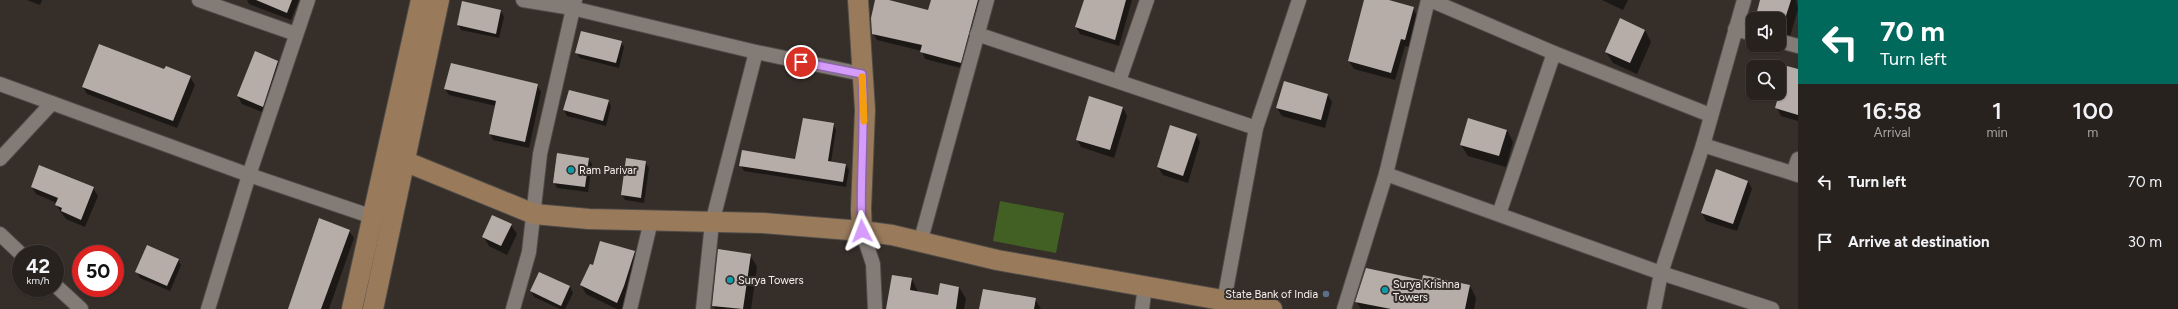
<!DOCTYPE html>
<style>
body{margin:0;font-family:Figtree,sans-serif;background:#302a28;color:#f1f3f6;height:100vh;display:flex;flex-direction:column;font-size:15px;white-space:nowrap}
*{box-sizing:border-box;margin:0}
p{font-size:13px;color:#a5a4a4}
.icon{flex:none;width:22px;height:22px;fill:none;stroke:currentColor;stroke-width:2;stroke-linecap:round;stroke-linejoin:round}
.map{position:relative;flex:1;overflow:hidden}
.details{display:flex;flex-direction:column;background:#28221f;width:380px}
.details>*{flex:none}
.top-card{background:#00695c;color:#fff;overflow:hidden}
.tools{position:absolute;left:1746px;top:12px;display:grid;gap:8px}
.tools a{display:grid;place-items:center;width:40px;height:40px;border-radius:8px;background:#28221f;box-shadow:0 1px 3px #0004,0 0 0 1px #443f3d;font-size:20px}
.speed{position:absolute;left:12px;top:245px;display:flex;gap:8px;font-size:20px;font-weight:700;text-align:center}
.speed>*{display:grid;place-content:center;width:52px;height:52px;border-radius:50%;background:#28221f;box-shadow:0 1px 3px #0004,0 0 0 1px #443f3d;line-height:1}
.speed small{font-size:10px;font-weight:400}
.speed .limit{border:6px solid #d22;background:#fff;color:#111}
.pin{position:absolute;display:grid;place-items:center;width:34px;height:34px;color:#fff;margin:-17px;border:2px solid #fff;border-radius:50%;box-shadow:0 1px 4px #0007}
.me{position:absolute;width:44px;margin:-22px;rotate:357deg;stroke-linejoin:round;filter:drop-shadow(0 0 3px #0008)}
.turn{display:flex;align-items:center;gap:14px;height:84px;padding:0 16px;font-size:18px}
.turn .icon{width:52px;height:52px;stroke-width:2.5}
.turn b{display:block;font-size:28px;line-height:34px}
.eta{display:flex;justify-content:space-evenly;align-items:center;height:68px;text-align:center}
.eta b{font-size:24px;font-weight:600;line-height:28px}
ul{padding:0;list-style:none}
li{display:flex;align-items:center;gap:12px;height:60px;padding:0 16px}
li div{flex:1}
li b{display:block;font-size:15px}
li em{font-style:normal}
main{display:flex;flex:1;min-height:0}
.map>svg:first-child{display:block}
.green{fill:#425f24}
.shadow{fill:#0007}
.building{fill:#b6ada8}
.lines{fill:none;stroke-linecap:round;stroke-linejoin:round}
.street-casing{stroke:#504b47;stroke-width:16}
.secondary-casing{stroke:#504b47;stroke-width:22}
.street{stroke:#837c76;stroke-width:14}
.secondary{stroke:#997b5c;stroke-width:20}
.route-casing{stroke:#8a65a3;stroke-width:10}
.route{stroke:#d59cfb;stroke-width:7}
.slow{stroke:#f59e0b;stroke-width:7}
.culture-dot{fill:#0f9aa8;stroke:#352e29;stroke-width:1.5}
.service-dot{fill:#5c6f8a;stroke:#352e29;stroke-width:1.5}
.labels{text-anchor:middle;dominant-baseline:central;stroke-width:4;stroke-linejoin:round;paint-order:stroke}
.poi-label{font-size:11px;fill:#f6f2ef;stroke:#352e29;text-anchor:start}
</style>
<main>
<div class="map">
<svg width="1798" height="309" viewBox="0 0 1798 309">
<rect width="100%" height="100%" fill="#352e29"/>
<polygon class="green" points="1000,201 1064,213 1056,253 993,241"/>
<g class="shadow">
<polygon points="27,0 42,0 40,5"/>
<polygon points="247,0 299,0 291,20 249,4"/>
<polygon points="876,0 885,0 929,11 932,0 986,0 965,69 925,59 922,51 877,40 873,33"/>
<polygon points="1085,0 1132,0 1119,46 1080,34 1076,27"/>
<polygon points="1365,0 1385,0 1413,8 1417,16 1409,47 1405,46 1395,80 1354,69 1349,61"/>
<polygon points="1602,0 1628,0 1623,10"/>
<polygon points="1761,0 1796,0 1798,9 1788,44 1779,43 1779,19 1756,19"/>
<polygon points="463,3 501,11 504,17 499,38 461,30 458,24"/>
<polygon points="1645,30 1651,42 1637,74 1613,63 1606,52"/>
<polygon points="621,42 624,47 619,68 580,58 577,53"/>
<polygon points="255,53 278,62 282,70 267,114 242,104 238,96"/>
<polygon points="1798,70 1798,121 1781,116 1777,108"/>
<polygon points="190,77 195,85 177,128 87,94 83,87"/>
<polygon points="537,85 541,92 529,148 493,140 490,133 496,106 449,95 445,89"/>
<polygon points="1328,95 1332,102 1325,128 1282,116 1277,108"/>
<polygon points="608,101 611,106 606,126 567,116 564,110"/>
<polygon points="1123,108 1127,116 1114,158 1081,147 1077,139"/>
<polygon points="833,124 836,130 831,162 846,165 849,170 846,187 744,171 741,166 796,160"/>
<polygon points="1507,130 1513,142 1506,167 1468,156 1461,145"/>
<polygon points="1196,134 1200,142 1188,183 1163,175 1158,167"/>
<polygon points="588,159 592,164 588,192 557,188 554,182"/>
<polygon points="645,162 649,168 644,203 625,200 622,195"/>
<polygon points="1748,181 1752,189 1737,231 1706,221 1702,213"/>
<polygon points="32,187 93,188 98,196 85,227 66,219 56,205 57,203 36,194"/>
<polygon points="511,225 517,234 507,255 489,246 483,236"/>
<polygon points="349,231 354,238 329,309 289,309"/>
<polygon points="634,252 640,261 629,296 623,309 617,309 586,294 581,285 593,267"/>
<polygon points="750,255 757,267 751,309 715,309 713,305"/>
<polygon points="178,260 181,265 170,291 140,278 137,272"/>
<polygon points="540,273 570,287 573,293 565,309 560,309 534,297 531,291"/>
<polygon points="912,279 918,292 939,296 959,287 966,299 964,309 887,309"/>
<polygon points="1422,281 1470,286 1476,298 1474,309 1361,309 1356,301"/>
<polygon points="1035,299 1041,309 980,309"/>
</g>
<g class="building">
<polygon points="256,0 292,0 287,13"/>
<polygon points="875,0 889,0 928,10 931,0 978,0 961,63 920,52 922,45 872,34 871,18"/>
<polygon points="1084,0 1126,0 1115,40 1075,27"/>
<polygon points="1364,0 1389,0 1414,7 1405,40 1401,39 1391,73 1348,61"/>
<polygon points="1760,0 1791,0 1785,19 1755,19"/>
<polygon points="462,1 501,10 496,34 457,25"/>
<polygon points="1620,18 1645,30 1630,63 1605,52"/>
<polygon points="581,31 622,41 616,63 575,53"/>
<polygon points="99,44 164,69 166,66 191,76 173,121 82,87"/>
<polygon points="255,51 278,61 263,107 237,96"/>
<polygon points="451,63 538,84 525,142 489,134 496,101 444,89"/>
<polygon points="1787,66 1798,69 1798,115 1775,108"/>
<polygon points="1284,81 1328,94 1321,120 1276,108"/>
<polygon points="569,90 609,100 603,121 563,110"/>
<polygon points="1089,96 1123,107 1110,150 1076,140"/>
<polygon points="803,118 834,123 828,161 846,164 843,182 739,166 742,150 795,159"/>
<polygon points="1468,118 1507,130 1499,156 1460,145"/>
<polygon points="1170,125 1197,134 1183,176 1157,167"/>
<polygon points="557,153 589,158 585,187 553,183"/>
<polygon points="626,158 646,161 641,198 621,195"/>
<polygon points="39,165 94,187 81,220 61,211 62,208 55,205 58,198 31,187"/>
<polygon points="1716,169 1748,181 1733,224 1701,213"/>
<polygon points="492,215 512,224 501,246 482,237"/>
<polygon points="319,218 350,230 321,309 288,309"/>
<polygon points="600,241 635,251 624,286 617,303 580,285 590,264 593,265"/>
<polygon points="147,245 179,259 167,286 135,272"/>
<polygon points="718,249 751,254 743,309 712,306"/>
<polygon points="1366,268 1422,280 1423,275 1470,285 1465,309 1391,309 1355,302"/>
<polygon points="539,272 570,286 561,306 530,291"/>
<polygon points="892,275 912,278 910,290 938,295 940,283 959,287 956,309 886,309"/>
<polygon points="983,289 1036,298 1034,309 979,309"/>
</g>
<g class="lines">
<g class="street-casing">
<g id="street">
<polyline points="199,0 296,34"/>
<polyline points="523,0 572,8 756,52 862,74"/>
<polyline points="1430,0 1554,53 1710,115"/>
<polyline points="1744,0 1703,145 1798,175"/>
<polyline points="1735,29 1753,34"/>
<polyline points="977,34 1256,128"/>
<polyline points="1779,41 1798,46"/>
<polyline points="1119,81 1147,0"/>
<polyline points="0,84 52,103"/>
<polyline points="1703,145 1661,273 1772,309"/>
<polyline points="0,159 52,103 249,175 373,217"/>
<polyline points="1793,173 1798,159"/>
<polyline points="1386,174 1661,273 1654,309"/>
<polyline points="1499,214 1554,53"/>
<polyline points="862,231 873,264 875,309"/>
<polyline points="0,234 21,254"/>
<polyline points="920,243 987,0"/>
<polyline points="55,285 81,309"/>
<polyline points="1224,301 1256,128 1299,0"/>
<polyline points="208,309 249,175 308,0"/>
<polyline points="513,309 529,252 540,154 575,0"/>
<polyline points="630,309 651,221"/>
<polyline points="703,309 712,223 756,52"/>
<polyline points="1142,309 1145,286"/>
<polyline points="1344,309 1386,174 1428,0"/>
</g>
</g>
<g class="secondary-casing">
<g id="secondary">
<polyline points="858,0 865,110 861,209 862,231 892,235 997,260 1272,309"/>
<polyline points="404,161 534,214 589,219 763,223 862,231"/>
<polyline points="352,309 421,0"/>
<polyline points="373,309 439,0"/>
</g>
</g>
<use href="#street" class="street"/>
<use href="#secondary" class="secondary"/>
</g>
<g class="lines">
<g class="route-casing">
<path id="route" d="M801,62L862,74C866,126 859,179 862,231"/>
</g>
<use href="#route" class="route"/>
<polyline class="slow" points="862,77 864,121"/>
</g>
<g class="culture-dot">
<circle cx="571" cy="170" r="4"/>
<circle cx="730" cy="280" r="4"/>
<circle cx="1385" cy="290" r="4"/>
</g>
<circle class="service-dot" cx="1326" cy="294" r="4"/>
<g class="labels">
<g class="poi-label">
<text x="579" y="170">Ram Parivar</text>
<text x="738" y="280">Surya Towers</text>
<text x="1393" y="284">Surya Krishna<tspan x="1393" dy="13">Towers</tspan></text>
<text x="1318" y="294" text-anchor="end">State Bank of India</text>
</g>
</g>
</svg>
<div class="tools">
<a><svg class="icon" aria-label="sound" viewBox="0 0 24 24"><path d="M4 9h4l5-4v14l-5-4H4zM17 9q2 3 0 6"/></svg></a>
<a><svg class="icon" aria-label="search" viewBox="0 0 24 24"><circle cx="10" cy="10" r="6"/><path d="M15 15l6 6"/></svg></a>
</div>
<div class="speed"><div>42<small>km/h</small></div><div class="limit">50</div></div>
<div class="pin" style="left:801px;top:62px;background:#d93025"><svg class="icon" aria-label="arrive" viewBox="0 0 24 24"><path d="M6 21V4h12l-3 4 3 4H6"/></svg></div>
<svg class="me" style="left:862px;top:231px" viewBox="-20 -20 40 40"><path d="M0-17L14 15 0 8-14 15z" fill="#d59cfb" stroke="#fff" stroke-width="4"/></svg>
</div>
<section class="details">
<div class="top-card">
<div class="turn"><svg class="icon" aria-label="left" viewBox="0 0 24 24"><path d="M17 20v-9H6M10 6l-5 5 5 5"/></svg><div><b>70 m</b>Turn left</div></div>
</div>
<div class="eta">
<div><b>16:58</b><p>Arrival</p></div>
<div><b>1</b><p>min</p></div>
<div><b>100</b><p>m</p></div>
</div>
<ul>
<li><svg class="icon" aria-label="left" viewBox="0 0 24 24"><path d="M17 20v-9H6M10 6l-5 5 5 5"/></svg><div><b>Turn left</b></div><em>70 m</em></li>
<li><svg class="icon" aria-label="arrive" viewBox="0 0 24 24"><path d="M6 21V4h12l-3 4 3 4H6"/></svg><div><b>Arrive at destination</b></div><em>30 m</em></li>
</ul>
</section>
</main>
